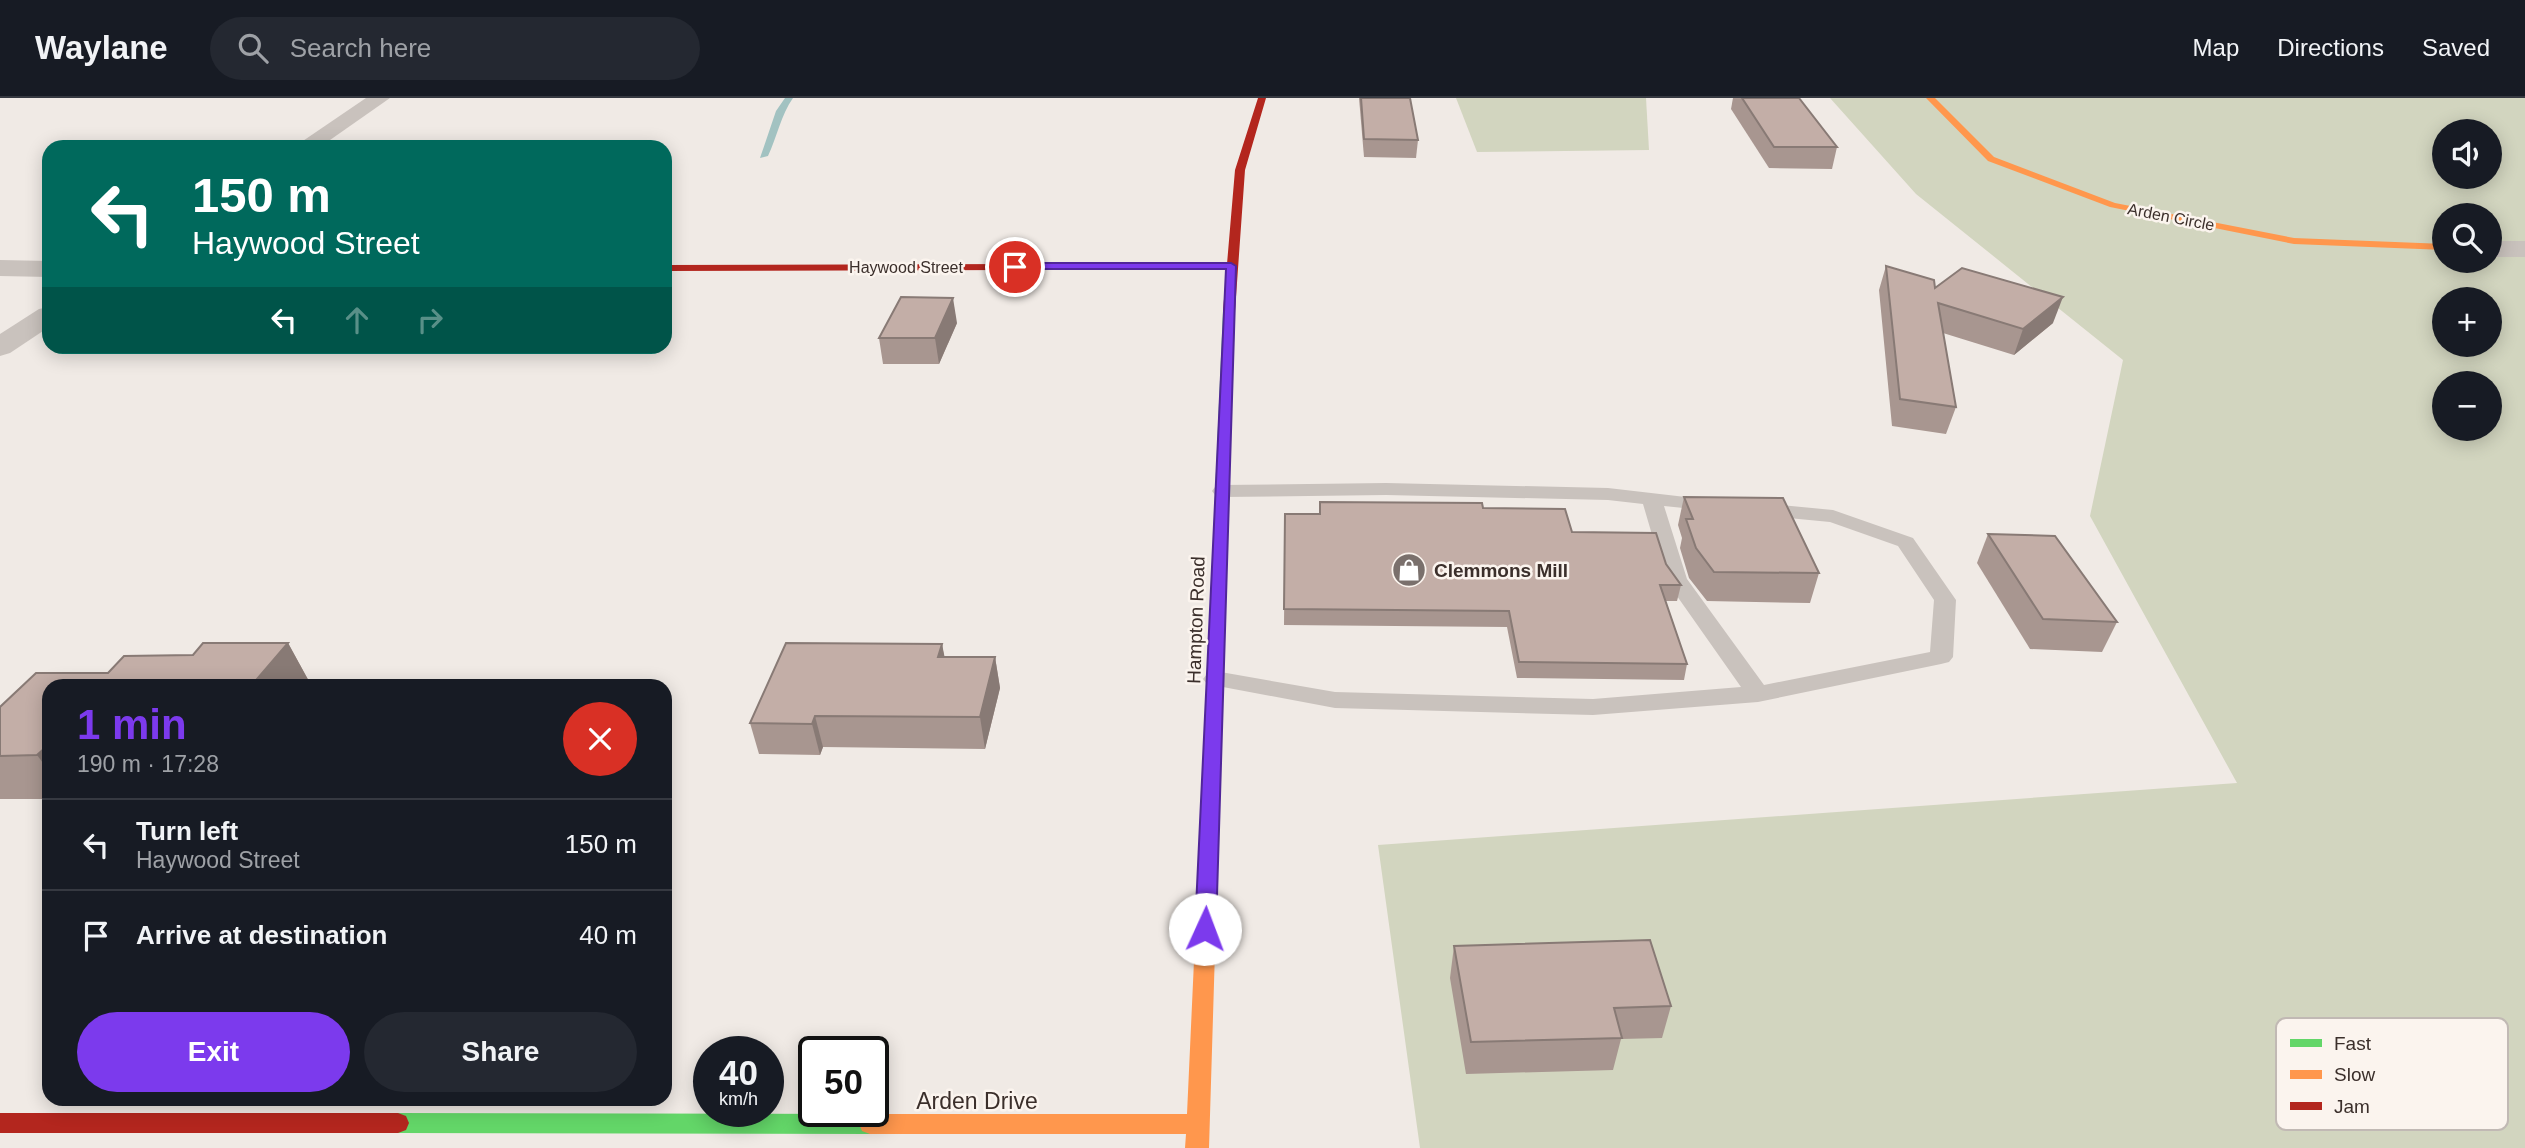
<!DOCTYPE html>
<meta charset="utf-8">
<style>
body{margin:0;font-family:Helvetica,sans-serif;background:#242831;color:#f1f3f6;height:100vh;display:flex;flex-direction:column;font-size:26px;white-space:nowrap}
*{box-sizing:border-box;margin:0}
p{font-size:23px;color:#9ea1a6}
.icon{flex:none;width:38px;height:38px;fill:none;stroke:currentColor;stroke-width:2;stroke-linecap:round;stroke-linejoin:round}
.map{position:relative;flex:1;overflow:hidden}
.panel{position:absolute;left:42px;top:581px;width:630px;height:427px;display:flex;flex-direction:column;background:#171b24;border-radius:21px;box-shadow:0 4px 18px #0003}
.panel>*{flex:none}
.banner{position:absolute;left:42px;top:42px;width:630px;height:214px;border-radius:21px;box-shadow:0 4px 18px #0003;background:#00695c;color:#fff;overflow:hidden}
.buttons{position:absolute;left:2432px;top:21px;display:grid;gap:14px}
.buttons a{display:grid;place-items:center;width:70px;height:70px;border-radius:50%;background:#171b24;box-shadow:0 4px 18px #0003;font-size:35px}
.speed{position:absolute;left:693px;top:938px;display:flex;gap:14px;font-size:35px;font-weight:700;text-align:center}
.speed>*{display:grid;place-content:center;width:91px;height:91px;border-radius:50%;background:#171b24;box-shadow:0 4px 18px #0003;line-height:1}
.speed small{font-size:18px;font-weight:400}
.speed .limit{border:4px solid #111;border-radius:10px;background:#fff;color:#111}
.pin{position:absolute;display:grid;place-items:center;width:60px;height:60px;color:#fff;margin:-30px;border:4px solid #fff;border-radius:50%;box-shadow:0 2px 7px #0007}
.me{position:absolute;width:77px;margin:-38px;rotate:2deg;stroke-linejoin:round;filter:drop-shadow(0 0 5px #0008)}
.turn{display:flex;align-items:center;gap:24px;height:147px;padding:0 35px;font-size:32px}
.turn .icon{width:91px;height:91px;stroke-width:2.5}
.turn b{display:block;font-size:49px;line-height:60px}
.lanes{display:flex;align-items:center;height:66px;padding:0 35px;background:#0003;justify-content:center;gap:35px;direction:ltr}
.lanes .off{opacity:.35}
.round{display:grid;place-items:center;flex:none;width:74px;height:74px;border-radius:37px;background:#242831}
.headline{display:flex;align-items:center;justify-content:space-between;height:119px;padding:0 35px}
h1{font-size:42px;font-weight:700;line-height:52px;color:#7c3aed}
.button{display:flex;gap:14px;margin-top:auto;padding:14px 35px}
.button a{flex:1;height:80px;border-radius:42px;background:#7c3aed;color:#fff;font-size:28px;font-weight:700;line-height:80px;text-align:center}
.button a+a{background:#242831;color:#f1f3f6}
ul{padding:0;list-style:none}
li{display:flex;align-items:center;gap:21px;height:91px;padding:0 35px;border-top:2px solid #363941}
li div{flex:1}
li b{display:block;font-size:26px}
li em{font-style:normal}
header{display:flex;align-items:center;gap:42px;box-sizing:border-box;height:98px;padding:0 35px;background:#171b24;border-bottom:2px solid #363941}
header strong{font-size:33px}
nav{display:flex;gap:38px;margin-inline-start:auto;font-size:24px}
.search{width:490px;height:63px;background:#242831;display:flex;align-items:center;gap:18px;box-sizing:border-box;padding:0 24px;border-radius:38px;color:#9ea1a6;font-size:26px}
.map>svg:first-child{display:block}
.green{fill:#d2d5bf;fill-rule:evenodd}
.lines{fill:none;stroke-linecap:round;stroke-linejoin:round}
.stream{fill:#a2c2c1;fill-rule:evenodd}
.lane{fill:#c9c2bd;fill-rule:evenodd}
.street{fill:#c9c2bd;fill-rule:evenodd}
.fast{fill:#63d668;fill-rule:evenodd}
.slow{fill:#ff974d;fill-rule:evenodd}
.jam{fill:#b3261e;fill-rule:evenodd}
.wall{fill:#a89690}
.shaded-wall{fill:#887a75}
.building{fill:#c3aea7;stroke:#887a75;stroke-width:2}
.route{fill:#7c3aed;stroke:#51269a;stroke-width:2}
.labels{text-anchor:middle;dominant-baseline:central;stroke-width:5;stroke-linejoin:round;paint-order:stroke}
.far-street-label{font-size:16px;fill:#3b2f2b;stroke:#fbf4ee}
.poi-label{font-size:19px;font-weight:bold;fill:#3b2f2b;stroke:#fbf4ee;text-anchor:start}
.street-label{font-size:19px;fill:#3b2f2b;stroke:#fbf4ee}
.near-street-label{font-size:23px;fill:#3b2f2b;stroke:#fbf4ee}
.key{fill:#fbf4ee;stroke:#c1b9b4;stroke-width:2}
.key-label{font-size:19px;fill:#3b2f2b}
</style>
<header>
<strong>Waylane</strong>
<div class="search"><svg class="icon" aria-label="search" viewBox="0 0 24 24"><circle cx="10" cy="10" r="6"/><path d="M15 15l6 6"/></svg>Search here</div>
<nav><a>Map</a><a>Directions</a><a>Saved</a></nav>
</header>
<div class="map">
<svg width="2525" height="1050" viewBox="0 0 2525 1050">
<rect width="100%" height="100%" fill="#f0eae5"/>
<g class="green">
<polygon points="1456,0 1646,0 1649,52 1477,54"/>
<path d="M1830,0H2525V1050H1420L1378,747L2237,685L2090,418L2123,262L1916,96ZM2445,33H2490V79H2445ZM2445,117H2490V163H2445ZM2445,201H2490V247H2445ZM2445,285H2490V331H2445Z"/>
</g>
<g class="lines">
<path class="stream" d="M785,0H793C781,17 777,39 768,58L760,60L776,13Z"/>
<polygon class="lane" points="1386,385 1608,390 1720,403 1723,407 1720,411 1713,413 1664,408 1687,481 1764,587 1930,554 1934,502 1898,448 1830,424 1758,417 1751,415 1748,411 1751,407 1758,405 1833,412 1913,440 1956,502 1953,559 1949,564 1941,566 1758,604 1593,617 1335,610 1207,586 1203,581 1207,576 1215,573 1335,594 1593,601 1741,589 1665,481 1643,406 1608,402 1386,397 1222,399 1215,397 1212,393 1215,389 1222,387"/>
<g class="street">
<polygon points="366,0 390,0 320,49 294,49"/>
<rect x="2490" y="143" width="35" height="16"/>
<polygon points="0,162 49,163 49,179 0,178"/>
<polygon points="49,209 49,229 10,255 0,258 0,236 39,211"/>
</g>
<g class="fast">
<polygon points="1231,165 1236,168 1235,170 1047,172 1042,169 1047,166"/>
<polygon points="1229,210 1235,213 1224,557 1216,562 1208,557 1223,213"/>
<polygon points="398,1015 870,1016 878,1019 881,1026 878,1033 870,1036 398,1035 390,1032 387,1025 390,1018"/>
</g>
<g class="slow">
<polygon points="1926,0 1935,0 1994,59 2115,105 2294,140 2445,146 2445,152 2294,146 2110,109 1988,63"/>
<polygon points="1216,552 1224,557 1209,1050 1185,1050 1186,1036 870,1036 862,1033 859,1026 862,1019 870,1016 1187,1016 1208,557"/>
</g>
<g class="jam">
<polygon points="1258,0 1266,0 1245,72 1235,213 1229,216 1223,213 1235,72"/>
<polygon points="665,167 1047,166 1052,169 1047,172 665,173"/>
<polygon points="0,1015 398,1015 406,1018 409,1025 406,1032 398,1035 0,1035"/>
</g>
</g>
<g class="wall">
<polygon points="1359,0 1410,0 1418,42 1416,60 1364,59"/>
<polygon points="1733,0 1799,0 1837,49 1832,71 1769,70 1731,11"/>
<polygon points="1886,168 1935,190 2053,225 2014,257 1943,235 1956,309 1946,336 1892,328 1879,192"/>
<polygon points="957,225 939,266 883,266 879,240"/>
<polygon points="1684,399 1819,475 1810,505 1707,503 1689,480 1680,450 1682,440 1678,427"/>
<polygon points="1483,410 1572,434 1666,466 1681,487 1677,503 1665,503 1687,566 1684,582 1517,580 1507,529 1284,527 1285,416 1320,416"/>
<polygon points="1988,436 2117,524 2102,554 2030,551 1977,465"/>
<polygon points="203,545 288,545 311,587 311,588 49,588 49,701 0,701 0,609 36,575 108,575 124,558 193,557"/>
<polygon points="942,546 944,559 995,559 1000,590 985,651 823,649 820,657 759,656 750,625"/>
<polygon points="1454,848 1671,908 1662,940 1621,941 1613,972 1466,976 1450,880"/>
</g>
<g class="shaded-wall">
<polygon points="2063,199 2053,225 2014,257 2023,231"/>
<polygon points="953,200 957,225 939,266 935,240"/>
<polygon points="288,545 311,587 311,588 251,588"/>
<polygon points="942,546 948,576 938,559"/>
<polygon points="995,559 1000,590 985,651 980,619"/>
<polygon points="815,618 823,649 820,657 812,626"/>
<polygon points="47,648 49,650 49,673 37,657"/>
</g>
<g class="building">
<polygon points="1361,0 1410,0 1418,42 1364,41"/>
<polygon points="1742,0 1799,0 1837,49 1774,49"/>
<polygon points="1886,168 1934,182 1935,190 1962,170 2063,199 2023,231 1938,205 1956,309 1900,301"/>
<polygon points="901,199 953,200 935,240 879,240"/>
<polygon points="1684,399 1783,400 1819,475 1714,474 1696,450 1686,421 1693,421"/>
<polygon points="1320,404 1482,405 1483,410 1565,411 1572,434 1656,435 1666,466 1681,487 1660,487 1687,566 1519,564 1509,513 1284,511 1285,416 1320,416"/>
<polygon points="1988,436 2055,438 2117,524 2043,521"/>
<polygon points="203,545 288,545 251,588 49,588 49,647 47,648 37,657 0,658 0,609 36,575 108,575 124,558 193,557"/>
<polygon points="786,545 942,546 938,559 995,559 980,619 815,618 812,626 750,625"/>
<polygon points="1650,842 1671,908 1614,910 1622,940 1471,944 1454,848"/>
</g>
<polygon class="route" points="1015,165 1231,165 1236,168 1216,831 1213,837 1205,839 1198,837 1195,831 1226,171 1012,171 1010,169"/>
<defs>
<g id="shop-disc" transform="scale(1.75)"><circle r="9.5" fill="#7a706c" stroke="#fbf4ee"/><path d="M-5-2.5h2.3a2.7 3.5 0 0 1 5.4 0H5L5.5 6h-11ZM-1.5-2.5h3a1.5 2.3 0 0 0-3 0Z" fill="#fff"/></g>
</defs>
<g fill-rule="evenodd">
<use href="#shop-disc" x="1409" y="472"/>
</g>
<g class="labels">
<g class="far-street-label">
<text transform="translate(2171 119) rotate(11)">Arden Circle</text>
<text x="906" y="169">Haywood Street</text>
</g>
<g class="poi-label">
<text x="1434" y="472">Clemmons Mill</text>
</g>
<g class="street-label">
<text transform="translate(1196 522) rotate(-88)">Hampton Road</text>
</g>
<g class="near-street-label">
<text x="977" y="1003">Arden Drive</text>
</g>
</g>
<rect x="2276" y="920" width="232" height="112" rx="10" class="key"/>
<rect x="2290" y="941" width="32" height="8" fill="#63d668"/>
<rect x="2290" y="972" width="32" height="9" fill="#ff974d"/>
<rect x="2290" y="1004" width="32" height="8" fill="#b3261e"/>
<g class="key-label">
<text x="2334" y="952">Fast</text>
<text x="2334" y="983">Slow</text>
<text x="2334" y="1015">Jam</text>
</g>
</svg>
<div class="buttons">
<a><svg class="icon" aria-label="sound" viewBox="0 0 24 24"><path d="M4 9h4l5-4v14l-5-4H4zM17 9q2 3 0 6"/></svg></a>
<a><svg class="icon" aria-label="search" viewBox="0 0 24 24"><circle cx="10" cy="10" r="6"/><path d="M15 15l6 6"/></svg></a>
<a>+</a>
<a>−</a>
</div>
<div class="speed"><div>40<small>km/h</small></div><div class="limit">50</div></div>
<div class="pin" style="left:1015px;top:169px;background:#d93025"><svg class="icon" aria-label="arrive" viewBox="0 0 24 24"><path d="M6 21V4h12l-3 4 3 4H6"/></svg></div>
<svg class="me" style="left:1205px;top:831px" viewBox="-20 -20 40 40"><circle r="19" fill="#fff"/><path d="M0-13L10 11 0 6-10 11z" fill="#7c3aed"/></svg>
<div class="banner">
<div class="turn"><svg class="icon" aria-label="left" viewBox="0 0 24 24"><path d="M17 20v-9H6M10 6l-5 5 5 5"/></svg><div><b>150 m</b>Haywood Street</div></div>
<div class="lanes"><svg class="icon" aria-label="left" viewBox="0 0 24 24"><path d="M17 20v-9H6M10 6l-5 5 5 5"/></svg><svg class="icon off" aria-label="ahead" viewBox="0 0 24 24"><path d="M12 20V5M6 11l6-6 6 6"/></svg><svg class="icon off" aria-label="right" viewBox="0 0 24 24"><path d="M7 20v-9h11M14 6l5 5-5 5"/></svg></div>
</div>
<section class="panel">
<div class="headline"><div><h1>1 min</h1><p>190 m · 17:28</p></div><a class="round" style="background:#d93025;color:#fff"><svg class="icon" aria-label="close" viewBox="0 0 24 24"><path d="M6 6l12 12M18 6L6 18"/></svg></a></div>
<ul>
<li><svg class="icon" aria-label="left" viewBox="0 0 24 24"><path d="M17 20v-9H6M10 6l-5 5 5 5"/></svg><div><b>Turn left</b><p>Haywood Street</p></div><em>150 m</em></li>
<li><svg class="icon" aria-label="arrive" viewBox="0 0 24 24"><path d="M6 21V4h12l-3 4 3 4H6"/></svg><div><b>Arrive at destination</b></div><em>40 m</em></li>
</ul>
<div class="button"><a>Exit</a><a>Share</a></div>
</section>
</div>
